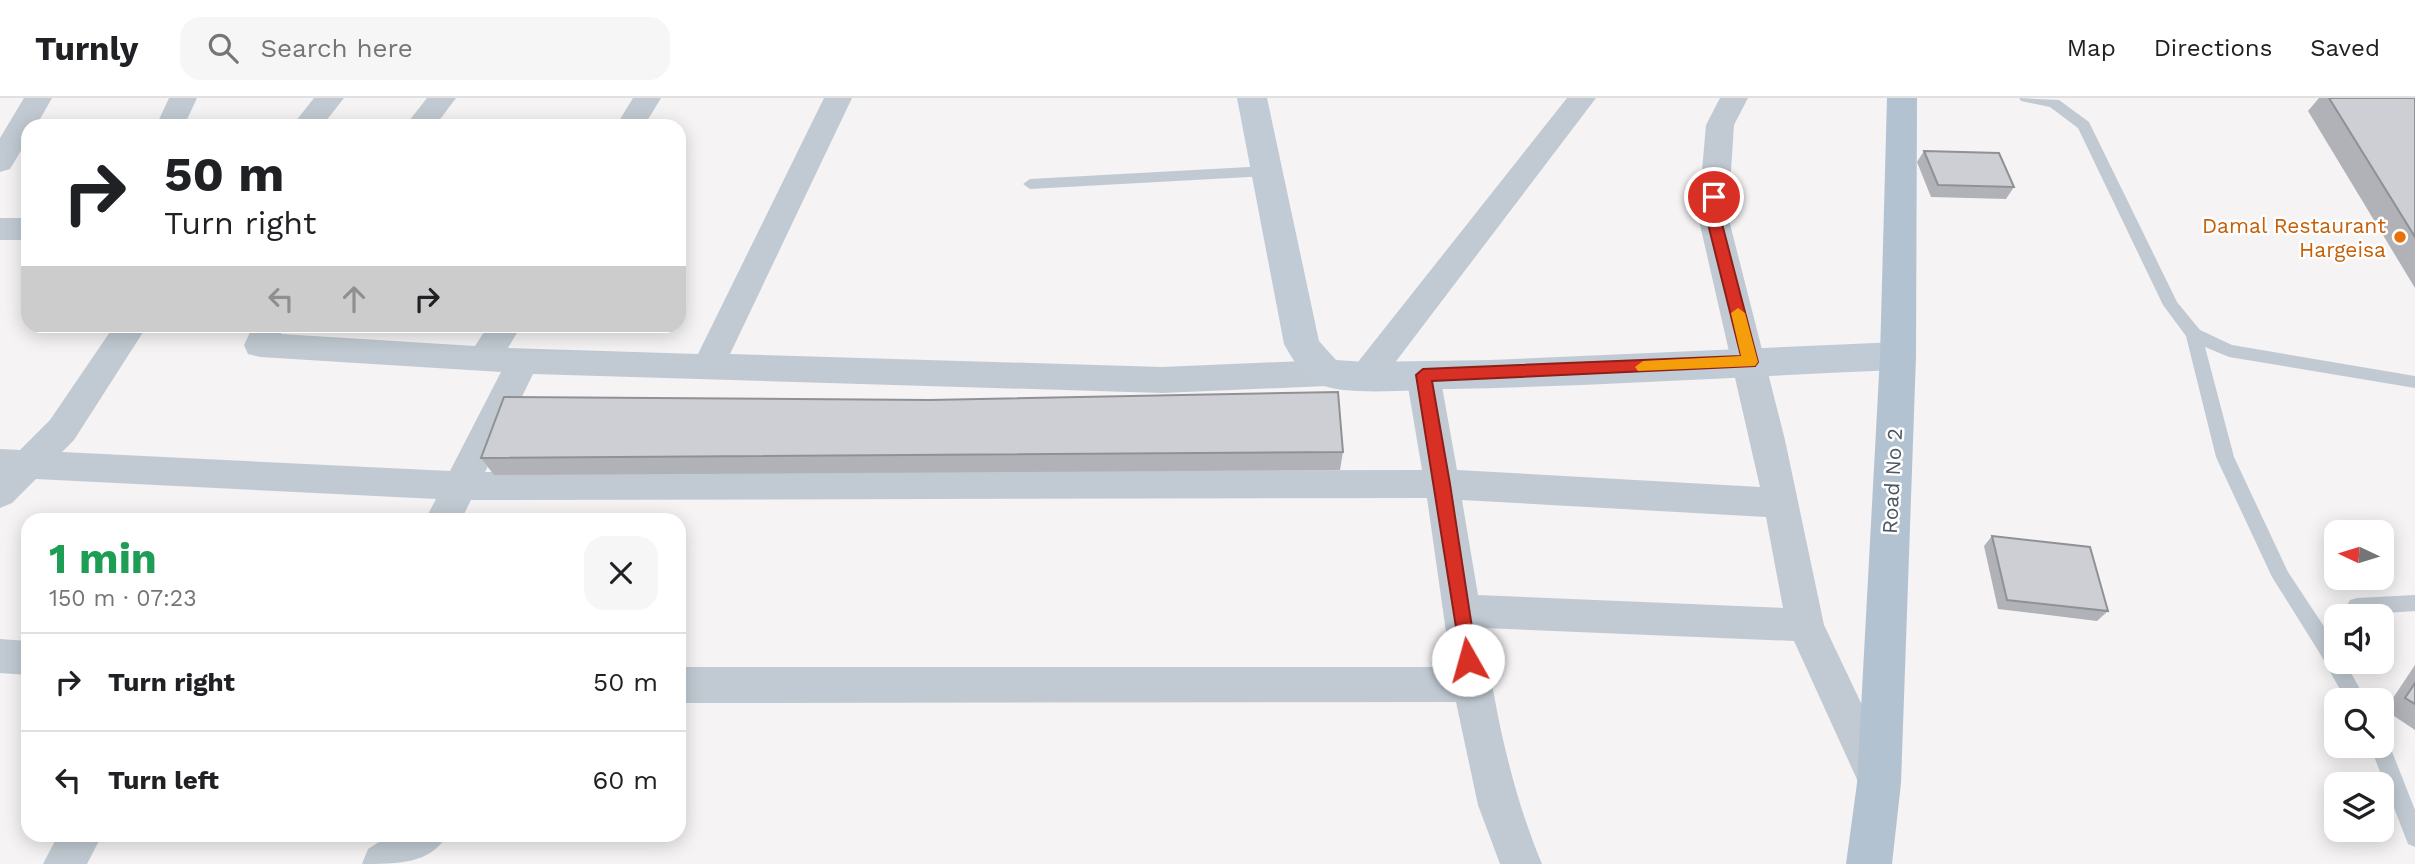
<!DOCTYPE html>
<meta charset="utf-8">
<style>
body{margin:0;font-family:"Work Sans",sans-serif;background:#f6f6f6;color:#202124;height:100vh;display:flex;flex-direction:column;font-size:26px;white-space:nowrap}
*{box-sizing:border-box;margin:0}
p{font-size:23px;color:#757577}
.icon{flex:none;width:38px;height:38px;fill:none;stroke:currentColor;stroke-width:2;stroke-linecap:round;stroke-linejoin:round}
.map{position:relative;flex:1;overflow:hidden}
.side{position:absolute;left:21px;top:415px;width:665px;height:329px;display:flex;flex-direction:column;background:#fff;border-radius:21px;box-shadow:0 4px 18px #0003}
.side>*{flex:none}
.banner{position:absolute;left:21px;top:21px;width:665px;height:214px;border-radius:21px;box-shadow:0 4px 18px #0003;background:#fff;color:#202124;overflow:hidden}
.needle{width:46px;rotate:274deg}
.tools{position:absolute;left:2324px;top:422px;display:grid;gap:14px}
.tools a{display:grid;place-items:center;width:70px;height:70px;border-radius:14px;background:#fff;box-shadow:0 4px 18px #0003;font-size:35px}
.pin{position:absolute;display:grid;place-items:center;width:60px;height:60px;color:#fff;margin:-30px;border:4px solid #fff;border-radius:50%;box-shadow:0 2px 7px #0007}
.me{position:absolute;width:77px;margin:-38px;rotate:353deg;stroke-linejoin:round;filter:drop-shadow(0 0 5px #0008)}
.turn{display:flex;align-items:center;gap:24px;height:147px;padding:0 28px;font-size:32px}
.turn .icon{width:91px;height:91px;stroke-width:2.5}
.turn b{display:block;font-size:49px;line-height:60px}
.lanes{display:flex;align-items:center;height:66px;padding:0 28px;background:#0003;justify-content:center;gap:35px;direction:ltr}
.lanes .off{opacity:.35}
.round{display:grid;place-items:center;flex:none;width:74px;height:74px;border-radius:21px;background:#f6f6f6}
.headline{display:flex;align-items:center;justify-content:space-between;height:119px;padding:0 28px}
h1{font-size:42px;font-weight:700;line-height:52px;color:#1e9e55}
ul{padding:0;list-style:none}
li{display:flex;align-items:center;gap:21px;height:98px;padding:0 28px;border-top:2px solid #e0e0e0}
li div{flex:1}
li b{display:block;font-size:26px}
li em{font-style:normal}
header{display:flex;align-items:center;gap:42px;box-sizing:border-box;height:98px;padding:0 35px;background:#fff;border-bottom:2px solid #e0e0e0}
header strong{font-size:33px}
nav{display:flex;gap:38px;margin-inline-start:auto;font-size:24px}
.search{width:490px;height:63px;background:#f6f6f6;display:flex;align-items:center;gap:18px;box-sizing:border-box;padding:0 24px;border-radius:21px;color:#757577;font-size:26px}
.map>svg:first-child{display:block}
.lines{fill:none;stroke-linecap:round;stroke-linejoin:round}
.lane{fill:#c1cad2;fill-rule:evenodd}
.street{fill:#c1cad2;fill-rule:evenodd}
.secondary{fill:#c1cbd6;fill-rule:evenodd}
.primary{fill:#b3c2d1;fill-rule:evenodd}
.wall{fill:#b0b2b7}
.building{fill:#cdcfd5;stroke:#909195;stroke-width:2}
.route{fill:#d93025;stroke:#8d1f18;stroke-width:2}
.slow{fill:#f59e0b}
.food-dot{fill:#e8710a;stroke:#fff;stroke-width:2.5}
.labels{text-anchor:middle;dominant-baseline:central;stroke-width:5;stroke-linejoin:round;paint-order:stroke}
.food-label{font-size:21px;fill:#c56008;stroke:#fff;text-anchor:end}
.street-label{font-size:21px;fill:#4a5661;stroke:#fff}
</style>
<header>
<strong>Turnly</strong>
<div class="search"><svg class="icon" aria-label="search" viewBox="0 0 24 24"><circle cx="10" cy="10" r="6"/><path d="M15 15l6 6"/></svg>Search here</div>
<nav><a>Map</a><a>Directions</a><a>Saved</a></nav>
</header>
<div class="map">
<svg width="2415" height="766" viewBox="0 0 2415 766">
<rect width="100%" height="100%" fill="#f5f3f3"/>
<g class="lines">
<g class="lane">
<polygon points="2019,0 2059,2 2089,24 2177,204 2200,232 2232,247 2415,278 2415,290 2229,259 2205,249 2234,359 2288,474 2327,533 2336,527 2336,564 2345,564 2366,602 2346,602 2319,554 2272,479 2216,359 2186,238 2163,207 2078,30 2050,9 2021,3"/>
<polygon points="1267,68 1274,73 1267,78 1030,91 1023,86 1030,81"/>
<polygon points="2415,497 2415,513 2340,518 2350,502 2357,500"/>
<polygon points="2382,639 2387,641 2415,712 2415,749 2408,746 2370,648 2382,648"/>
</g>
<g class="street">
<polygon points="24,0 52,0 36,28 28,28 28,41 10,71 0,74 0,40"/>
<polygon points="169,0 197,0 184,28 156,28"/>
<polygon points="314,0 344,0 322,28 292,28"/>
<polygon points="427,0 456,0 435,28 405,28"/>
<polygon points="633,0 661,0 644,28 616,28"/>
<path d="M824,0H852L730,256L1162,269L1327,262L1339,266L1344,275L1339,284L1327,288L1162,295L533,276L485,374L1422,372L1406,277L1411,268L1423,264L1435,268L1440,277L1457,372L1760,389L1698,118L1706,27L1720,0H1748L1734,27L1728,118L1785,342L1824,527L1899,685L1893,699L1879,704L1865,699L1794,543L1483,530C1495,611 1510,690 1542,766H1500L1478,707L1456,604L679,605V569H1451L1427,400L471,402L461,422H425L436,401L36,381L12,405L0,410V351L20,352L50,322L114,228H147L74,342L62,354L450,373L501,274L260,259L248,256L244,247L253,228H285L281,236L475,248L488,228H521L508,250L698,256ZM1462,402L1766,419L1783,510L1478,497Z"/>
<polygon points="1567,0 1596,0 1378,287 1366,291 1354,287 1349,278 1354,269"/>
<rect x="0" y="120" width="28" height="22"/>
<polygon points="0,541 28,543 28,577 0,575"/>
<polygon points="58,737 102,737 87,766 43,766"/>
<path d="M390,737H447C431,766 397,766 362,766L368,751Z"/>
</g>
<path class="secondary" d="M1237,0H1267L1319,243L1336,262L1366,264L1490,262L1898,244L1911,248L1916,258L1911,268L1898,272C1749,278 1600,288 1450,291C1415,291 1349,299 1318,286C1303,280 1292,260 1284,246Z"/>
<polygon class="primary" points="1887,0 1917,0 1916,258 1901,685 1892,766 1846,766 1857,685 1880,258"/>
</g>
<g class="wall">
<polygon points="2319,0 2415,0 2415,190 2308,13"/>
<polygon points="1924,53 2014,89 2006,101 1931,99 1917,64"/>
<polygon points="1343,354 1340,372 494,377 481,360"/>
<polygon points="1992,438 2108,513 2097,523 1998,511 1984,448"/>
<polygon points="2415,567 2415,632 2385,612"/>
</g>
<g class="building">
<polygon points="2329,0 2415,0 2415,139"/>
<polygon points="1924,53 1999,55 2014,89 1938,87"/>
<polygon points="1338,294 1343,354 481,360 504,299 930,302"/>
<polygon points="1992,438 2090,449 2108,513 2007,502"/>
<polygon points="2415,585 2415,606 2405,600"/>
</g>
<polygon class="route" points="1714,94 1721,99 1720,118 1758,264 1755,268 1432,283 1450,386 1477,562 1474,567 1468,569 1462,567 1416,277 1423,271 1741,258 1706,118 1707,99"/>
<polygon class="slow" points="1738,210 1745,215 1758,264 1755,268 1638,273 1635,269 1643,263 1741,258 1731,215"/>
<circle class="food-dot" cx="2400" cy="139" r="7"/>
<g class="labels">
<g class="food-label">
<text x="2386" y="127">Damal Restaurant<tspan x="2386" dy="24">Hargeisa</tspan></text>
</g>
<g class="street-label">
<text transform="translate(1892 383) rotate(-87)">Road No 2</text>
</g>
</g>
</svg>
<div class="tools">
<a><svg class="needle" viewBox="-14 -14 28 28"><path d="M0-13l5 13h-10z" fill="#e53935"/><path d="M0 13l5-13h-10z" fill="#757577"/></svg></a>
<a><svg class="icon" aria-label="sound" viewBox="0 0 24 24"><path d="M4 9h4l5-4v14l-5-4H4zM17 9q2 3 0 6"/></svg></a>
<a><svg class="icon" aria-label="search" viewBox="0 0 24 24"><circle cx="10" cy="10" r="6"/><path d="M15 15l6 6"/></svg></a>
<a><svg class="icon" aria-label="layers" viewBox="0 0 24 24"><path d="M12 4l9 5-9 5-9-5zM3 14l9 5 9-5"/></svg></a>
</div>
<div class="pin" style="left:1714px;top:99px;background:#d93025"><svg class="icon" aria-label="arrive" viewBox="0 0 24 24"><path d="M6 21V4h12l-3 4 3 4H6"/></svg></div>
<svg class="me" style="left:1468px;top:562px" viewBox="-20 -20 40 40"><circle r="19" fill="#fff"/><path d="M0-13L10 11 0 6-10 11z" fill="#d93025"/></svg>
<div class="banner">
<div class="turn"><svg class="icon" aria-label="right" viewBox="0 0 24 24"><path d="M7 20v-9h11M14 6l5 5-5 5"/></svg><div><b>50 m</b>Turn right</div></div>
<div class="lanes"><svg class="icon off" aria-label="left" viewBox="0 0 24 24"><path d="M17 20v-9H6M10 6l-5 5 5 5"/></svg><svg class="icon off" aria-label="ahead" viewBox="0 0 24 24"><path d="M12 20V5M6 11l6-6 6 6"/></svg><svg class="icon" aria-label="right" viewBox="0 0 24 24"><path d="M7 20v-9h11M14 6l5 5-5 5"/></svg></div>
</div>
<section class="side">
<div class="headline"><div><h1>1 min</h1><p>150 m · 07:23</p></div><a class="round"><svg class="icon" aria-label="close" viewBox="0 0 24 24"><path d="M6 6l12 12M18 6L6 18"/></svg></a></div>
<ul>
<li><svg class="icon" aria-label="right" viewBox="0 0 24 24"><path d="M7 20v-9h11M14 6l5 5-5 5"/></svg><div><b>Turn right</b></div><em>50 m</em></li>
<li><svg class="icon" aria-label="left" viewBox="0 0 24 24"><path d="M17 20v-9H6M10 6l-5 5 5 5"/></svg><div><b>Turn left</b></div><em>60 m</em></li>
</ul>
</section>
</div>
